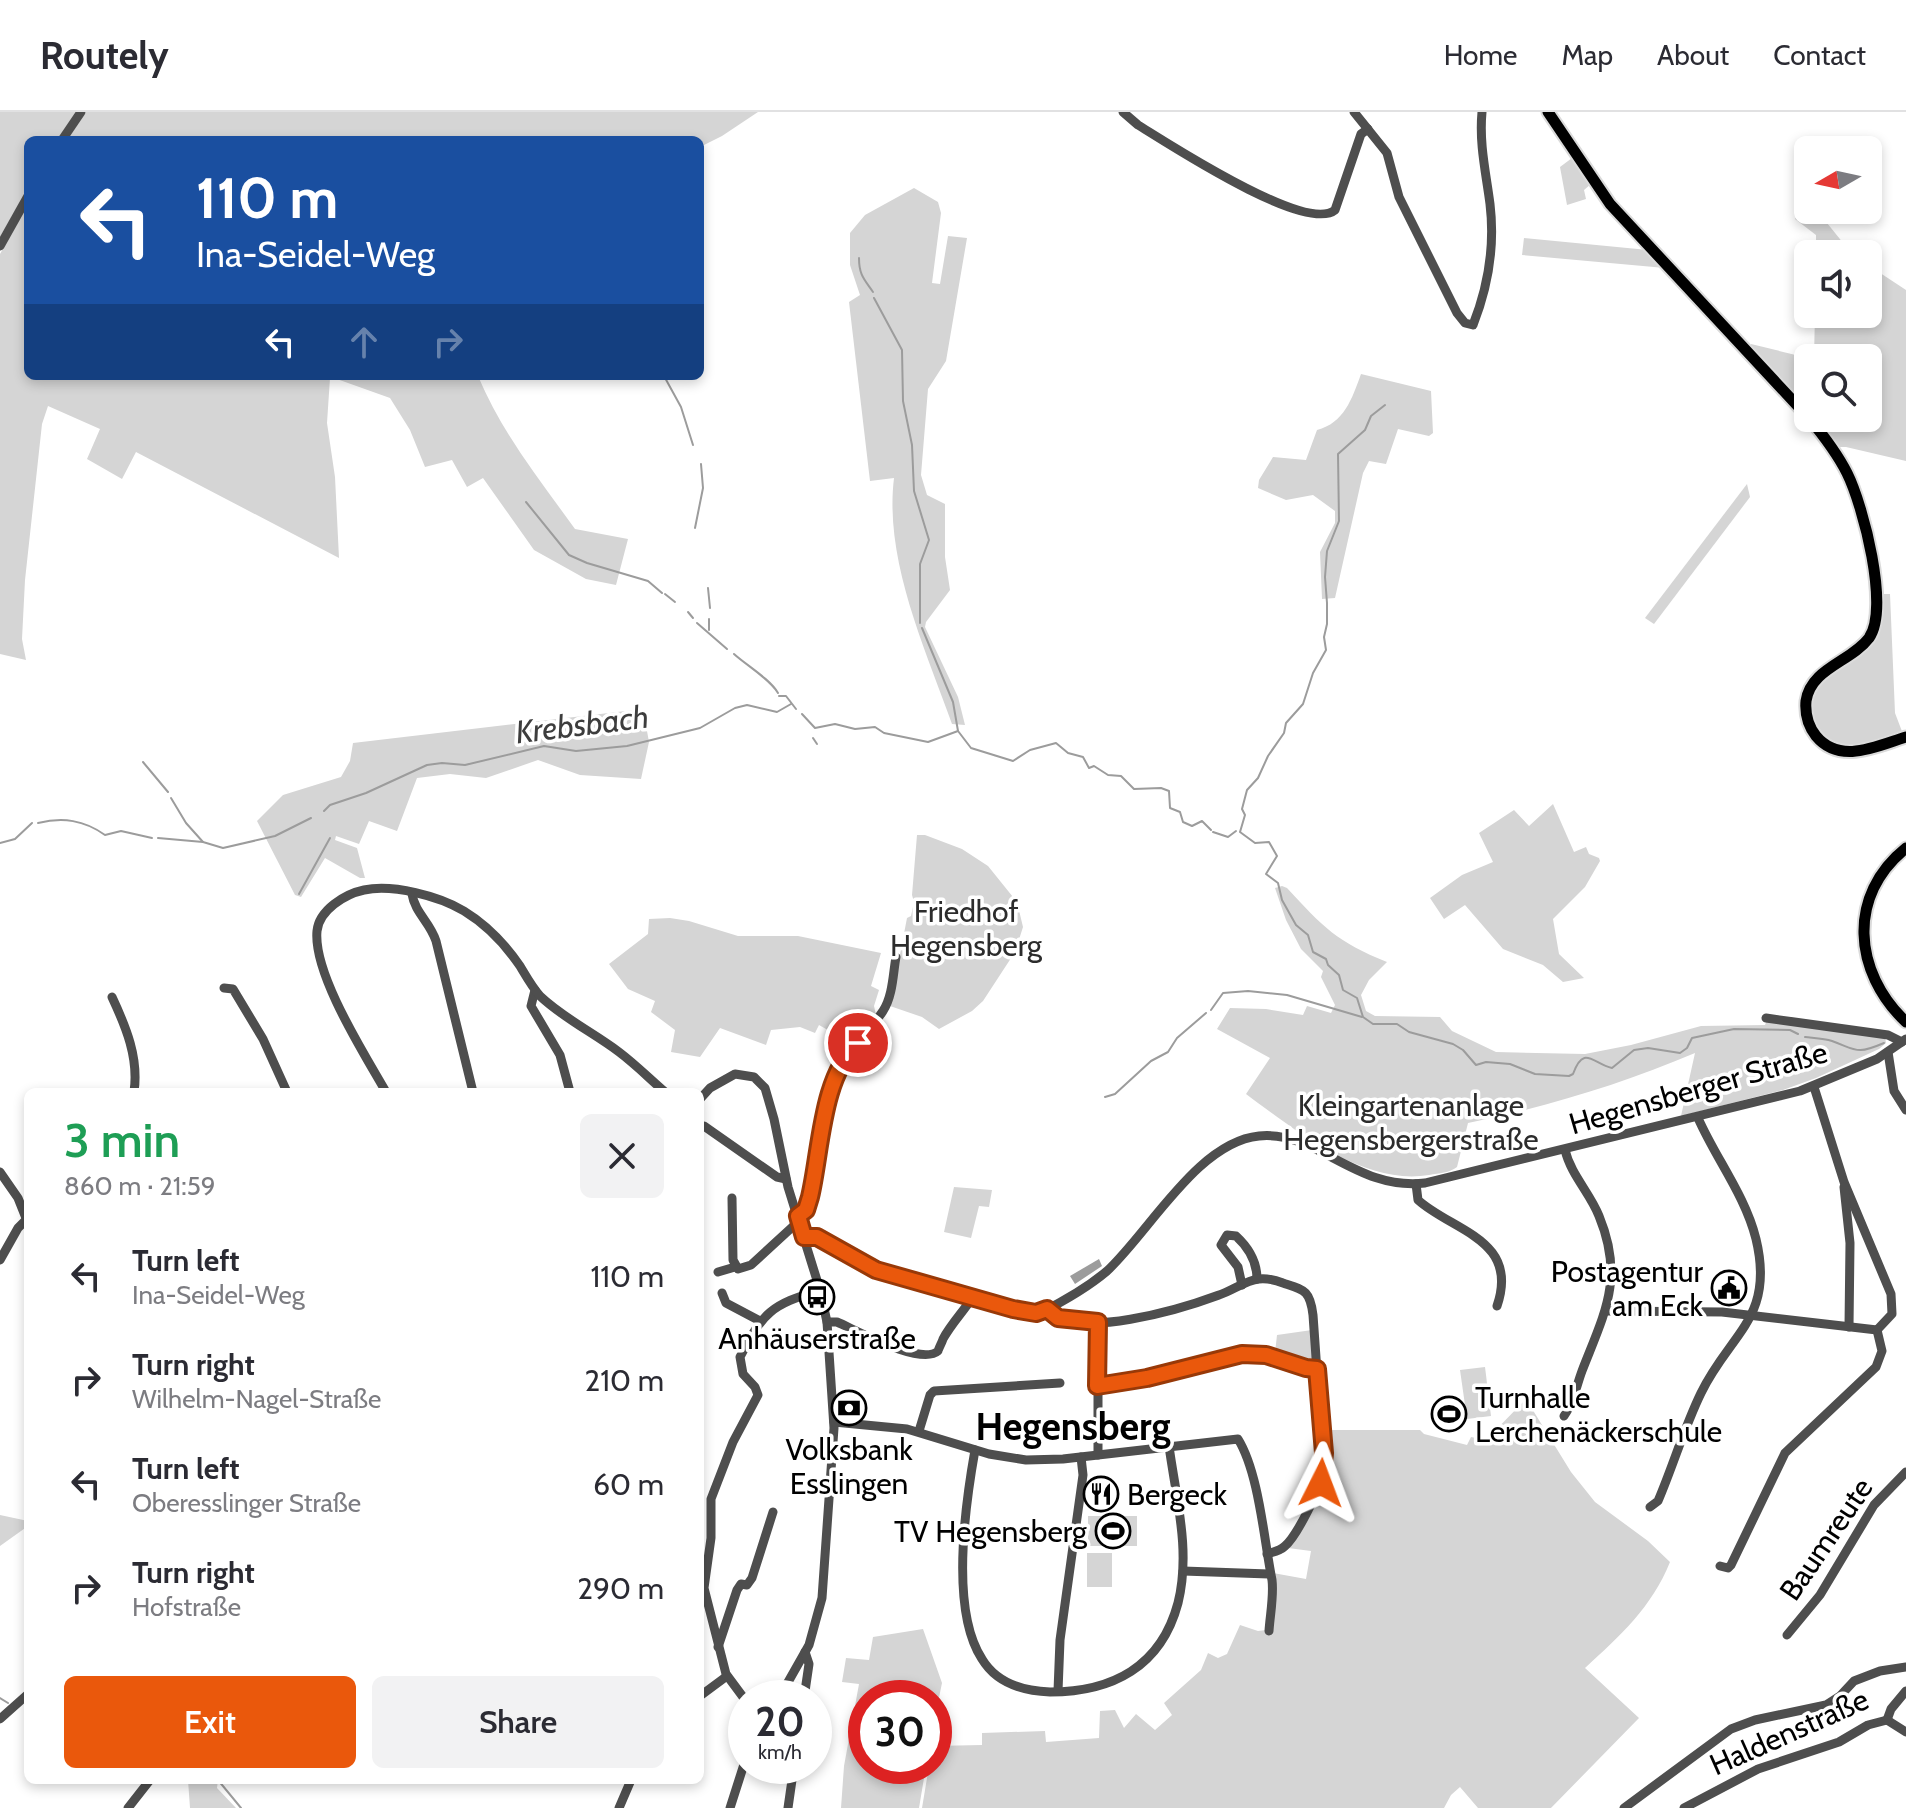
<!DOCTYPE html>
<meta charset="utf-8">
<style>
body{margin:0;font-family:Cabin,sans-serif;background:#f2f2f3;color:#2b2b33;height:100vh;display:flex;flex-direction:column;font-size:30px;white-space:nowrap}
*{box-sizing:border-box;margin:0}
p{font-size:26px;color:#7c7c81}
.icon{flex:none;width:44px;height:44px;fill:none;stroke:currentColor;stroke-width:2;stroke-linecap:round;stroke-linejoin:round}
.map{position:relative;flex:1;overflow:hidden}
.sheet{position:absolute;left:24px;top:976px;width:680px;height:696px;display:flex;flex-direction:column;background:#fff;border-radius:12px;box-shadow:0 4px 12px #0003}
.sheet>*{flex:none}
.guide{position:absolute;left:24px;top:24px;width:680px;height:244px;border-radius:12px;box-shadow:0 4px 12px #0003;background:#1a4fa0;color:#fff;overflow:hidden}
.needle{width:52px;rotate:261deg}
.controls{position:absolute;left:1794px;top:24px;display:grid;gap:16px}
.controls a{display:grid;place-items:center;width:88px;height:88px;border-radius:12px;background:#fff;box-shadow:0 4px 12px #0003;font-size:40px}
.speed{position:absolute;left:728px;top:1568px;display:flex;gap:16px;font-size:40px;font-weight:700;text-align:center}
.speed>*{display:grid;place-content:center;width:104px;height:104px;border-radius:50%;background:#fff;box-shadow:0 4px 12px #0003;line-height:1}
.speed small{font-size:20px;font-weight:400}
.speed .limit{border:12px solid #d22;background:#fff;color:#111}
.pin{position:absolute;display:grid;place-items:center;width:68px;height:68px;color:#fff;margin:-34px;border:4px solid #fff;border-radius:50%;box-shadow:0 2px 8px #0007}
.me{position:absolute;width:88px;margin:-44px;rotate:3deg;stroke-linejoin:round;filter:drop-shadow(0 0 6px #0008)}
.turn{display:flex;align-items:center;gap:28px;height:168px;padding:0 40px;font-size:36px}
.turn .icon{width:104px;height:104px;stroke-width:2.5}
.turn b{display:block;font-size:56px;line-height:68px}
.lanes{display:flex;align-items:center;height:76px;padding:0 40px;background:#0003;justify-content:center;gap:40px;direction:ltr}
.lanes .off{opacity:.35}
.round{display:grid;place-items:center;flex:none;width:84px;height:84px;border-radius:12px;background:#f2f2f3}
.summary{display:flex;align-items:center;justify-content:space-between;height:136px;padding:0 40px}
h1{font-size:48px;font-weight:600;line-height:60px;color:#1e9e55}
.action{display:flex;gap:16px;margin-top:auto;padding:16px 40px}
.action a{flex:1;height:92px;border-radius:12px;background:#ea580c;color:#fff;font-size:32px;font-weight:600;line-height:92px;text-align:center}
.action a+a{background:#f2f2f3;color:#2b2b33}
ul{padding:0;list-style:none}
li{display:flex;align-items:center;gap:24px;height:104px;padding:0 40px}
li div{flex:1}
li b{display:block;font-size:30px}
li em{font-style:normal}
header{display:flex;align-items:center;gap:48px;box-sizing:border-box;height:112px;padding:0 40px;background:#fff;border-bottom:2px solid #e1e1e2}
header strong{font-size:38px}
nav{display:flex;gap:44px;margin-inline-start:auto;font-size:28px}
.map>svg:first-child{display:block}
.green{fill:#d5d5d5}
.water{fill:#9c9c9c}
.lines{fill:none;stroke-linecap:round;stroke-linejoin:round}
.stream{stroke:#9c9c9c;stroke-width:2}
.major-casing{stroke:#dbdbdb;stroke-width:15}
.minor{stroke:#4e4e4e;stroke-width:9}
.major{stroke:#000;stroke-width:11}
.route-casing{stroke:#983908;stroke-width:20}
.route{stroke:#ea580c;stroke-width:14}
.labels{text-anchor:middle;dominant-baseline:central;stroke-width:7;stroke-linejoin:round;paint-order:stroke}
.park-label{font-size:30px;fill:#2c2c2c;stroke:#fff}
.street-label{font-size:30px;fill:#000;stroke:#fff}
.poi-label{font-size:30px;fill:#000;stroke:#fff;text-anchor:end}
.water-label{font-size:32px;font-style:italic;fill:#3d3d3d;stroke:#fff}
.district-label{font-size:38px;font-weight:bold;fill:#000;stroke:#fff}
</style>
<header>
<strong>Routely</strong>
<nav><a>Home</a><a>Map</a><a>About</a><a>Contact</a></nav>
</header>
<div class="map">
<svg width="1906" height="1696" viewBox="0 0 1906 1696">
<rect width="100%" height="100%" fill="#fff"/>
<g class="green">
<polygon points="0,0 76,0 57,28 28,28 28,76 0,125"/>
<polygon points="86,0 758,0 722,24 700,35 700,28 67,28"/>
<polygon points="1572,46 1591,72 1584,78 1586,87 1567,93 1560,55"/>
<path d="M914,76L938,90L941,101L932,171L940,172L948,124L967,126L946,249L928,277L921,363L927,383L945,392V445L950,478L926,510L925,515L958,585L965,613L952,612C925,536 884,448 894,366L870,369L849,190L860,183L850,153V121L865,103Z"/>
<polygon points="1808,85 1808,98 1836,98 1827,111 1852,142 1816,142 1816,123 1795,107"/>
<path d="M28,92V264H478C502,321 539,367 575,417L628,427L616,473L586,467L534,438L483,366L467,375L452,348L425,355L410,318L390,286L334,266H330L327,311L335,365L339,446L136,340L122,367L87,347L100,317L48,294L42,312L25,468L22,527L26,548L0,542V142Z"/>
<polygon points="1524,126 1648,138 1665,156 1522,143"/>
<polygon points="1868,153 1906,178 1906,349 1846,335 1835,335 1813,306 1868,306 1868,246 1814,246 1815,202 1868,202"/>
<polygon points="1751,232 1808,246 1808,300 1750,237"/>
<path d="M1361,262L1431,279L1433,321L1429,324L1398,317L1386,352L1369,349L1363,361L1335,486L1322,487L1320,440L1335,411V399L1313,383L1286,388L1258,376L1259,368L1273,345L1306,348L1317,318C1344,311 1352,287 1361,262Z"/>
<polygon points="1747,372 1750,385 1654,512 1645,506"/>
<path d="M1883,482H1890L1895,601L1903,622C1880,629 1842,647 1822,624C1789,583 1840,553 1867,526C1871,522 1877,517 1880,512C1884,503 1880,491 1883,482Z"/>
<polygon points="643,597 649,630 641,667 580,663 538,648 486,666 450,662 417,666 397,719 369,709 359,732 336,724 335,728 357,736 365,766 360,766 325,746 301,785 295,783 257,709 283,683 341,665 350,649 353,631"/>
<polygon points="1553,692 1574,740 1586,735 1589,742 1599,746 1600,749 1585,775 1553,807 1559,842 1584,866 1563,870 1543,853 1503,837 1465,793 1444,807 1430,786 1462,763 1493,750 1479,721 1514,698 1529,714"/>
<polygon points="917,723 925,723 962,737 988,754 1017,790 1023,815 1015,840 983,889 972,899 939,917 922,905 890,894 907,806 911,804 914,790 912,783"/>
<path d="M1282,774L1287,776C1323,815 1337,830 1387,850L1369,868L1361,883L1366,899L1375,904L1440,905L1452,919L1496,940L1585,942L1631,933L1701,914L1765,913L1767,908L1885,925L1886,931L1879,937L1816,966L1783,978L1681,1004L1695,941C1622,972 1546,995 1468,1011L1457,1055C1449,1061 1440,1061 1429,1063C1364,1074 1296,1019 1246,982L1270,946L1217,917L1230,896L1266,897L1303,903L1307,894L1331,901L1335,893L1321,865L1323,859L1301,837L1286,808L1275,776Z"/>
<polygon points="670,806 689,809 738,824 798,824 881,841 871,874 879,878 874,894 876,903 857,925 853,923 847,929 819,913 815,921 800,915 771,918 766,933 720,916 700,945 671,940 675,918 651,900 655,889 628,877 609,852 648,822 649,807"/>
<polygon points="954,1075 992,1078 989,1095 979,1094 971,1126 944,1120"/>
<path d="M1312,1218L1314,1246C1304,1256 1287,1245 1275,1241L1277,1223Z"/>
<polygon points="1485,1255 1491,1304 1467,1307 1460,1258"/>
<path d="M1526,1287L1571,1360L1595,1390L1648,1429L1670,1450C1652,1495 1620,1524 1585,1556L1639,1606L1551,1696H1478L1460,1675L1451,1683L1444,1696H922L929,1654H934V1634L982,1633V1621L1045,1619L1046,1630L1099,1626L1100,1599L1115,1598L1124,1616L1136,1602L1155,1618L1172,1603L1164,1591L1201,1558L1208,1541L1218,1546L1227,1542L1240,1513L1258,1519L1266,1518L1273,1461L1306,1467L1311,1439L1288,1436L1324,1372L1325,1320L1327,1318H1420L1424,1322L1467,1333L1471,1325L1486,1328Z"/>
<polygon points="0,1403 28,1409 28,1414 0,1434"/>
<rect x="1088" y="1404" width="49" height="30"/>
<rect x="1087" y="1441" width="25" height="34"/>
<polygon points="923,1517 942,1571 934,1610 934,1586 866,1586 866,1654 926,1654 919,1696 841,1696 844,1654 859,1572 842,1570 846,1546 869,1548 873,1525"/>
<polygon points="188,1668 218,1668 217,1676 236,1696 190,1696"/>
</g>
<polygon class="water" points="1099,1147 1102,1154 1075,1172 1070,1164"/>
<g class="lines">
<g class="stream">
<path d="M859,146C859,164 865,168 873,180"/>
<polyline points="874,186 902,238 903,289 912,333 914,379 929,428 920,452 920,511"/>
<polyline points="664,264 681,295 693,333"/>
<path d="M1385,293L1371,304L1365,318L1338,342L1339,409L1327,439L1325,465L1327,491V512L1324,525L1326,538L1313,561L1303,592L1286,611L1284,621L1268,644L1258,666L1247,678L1242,697L1245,703L1240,720L1255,731L1269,730L1277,744L1266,762L1278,771L1282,788L1296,813L1308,823L1313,840L1326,847L1328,853L1339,863L1343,878L1357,886L1363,905L1373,912H1397L1409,920L1453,932L1463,938L1476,953L1486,950L1510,952L1535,962L1569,964L1573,962C1584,932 1593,952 1612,956L1634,938L1648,936L1680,941L1687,936L1692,926L1734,917L1790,918L1798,922"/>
<polyline points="526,390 569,443 587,451 648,469 662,481"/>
<polyline points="695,416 703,376 701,352"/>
<polyline points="708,476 710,496"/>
<polyline points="665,482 675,490"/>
<polyline points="688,500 693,506"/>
<polyline points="709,507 709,518"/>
<polyline points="697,511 727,537"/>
<polyline points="922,516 953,590 958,619"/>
<path d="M734,542C746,553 770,567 778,581"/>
<polyline points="779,584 786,584 796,597"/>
<polyline points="802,602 815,616 835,612 855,617 875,615 884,621 928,630 958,619 971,636 1013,649 1030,638 1056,631 1068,641 1083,645 1089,656 1094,654 1108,663 1121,664 1134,677 1161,676 1169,679 1170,696 1180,700 1183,710 1192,714 1202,709 1211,718"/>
<polyline points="813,626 817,632"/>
<polyline points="143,650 168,680"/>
<polyline points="171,686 186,711 203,730"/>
<polyline points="324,699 330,693 366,681 427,653 442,651 465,653 544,634 576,639 627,634 700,616 735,596 747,593 777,600 791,592"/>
<path d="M38,711C63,705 84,708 105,723L121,719L152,726"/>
<polyline points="1213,720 1228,725 1236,719"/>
<polyline points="158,726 203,730 223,736 275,724 311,706"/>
<polyline points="0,731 15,727 32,711"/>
<polyline points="299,782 330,726"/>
<polyline points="1211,898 1223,881 1248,879 1287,883 1362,905"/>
<path d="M1805,925C1814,926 1824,926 1832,929C1857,938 1856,943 1884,931"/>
<polyline points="1105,985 1115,982 1151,949 1168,940 1177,926 1206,901"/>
<polyline points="0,1586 8,1591"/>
<polyline points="218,1668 241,1696"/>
</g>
<g class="major-casing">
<g id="major">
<polyline points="1548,0 1610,92 1808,305"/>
<path d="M1809,306C1823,323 1837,341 1847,361C1863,393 1890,496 1869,526C1851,550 1811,556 1806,589C1805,601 1808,614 1816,624C1840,653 1877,634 1906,625"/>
<path d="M1906,736C1847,783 1853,860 1906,910"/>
</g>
</g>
<g class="minor">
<path d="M1123,0L1138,13C1169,32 1306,122 1335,98L1361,22L1368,17"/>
<path d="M1354,0L1387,41L1399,85L1457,201L1465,211L1473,213C1488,175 1495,134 1490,92C1486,61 1479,32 1482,0"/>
<polyline points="62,28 81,0"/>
<polyline points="0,134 28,84"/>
<path d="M412,782C415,801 430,810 436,829L473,980"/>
<polyline points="224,876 233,877 263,927 287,980"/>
<polyline points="535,878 531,894 560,943 570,980"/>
<path d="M112,885C126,915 139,946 134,980"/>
<polyline points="1766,906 1888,923 1902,930"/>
<polyline points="1888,940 1894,979 1906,998"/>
<polyline points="1814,975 1844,1070 1891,1182 1892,1202 1877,1218"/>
<path d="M386,980C365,943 313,862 317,819C319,798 345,782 364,778C393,772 439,784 464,799C487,813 505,832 520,854C526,864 532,875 540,884C563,906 594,921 619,940C635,952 650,967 665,980"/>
<polyline points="700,987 710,976 735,962 754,965 765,976 774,1007 788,1075 820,1178 827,1210 834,1316 822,1486 809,1533 779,1586"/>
<polyline points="704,1014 777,1065 786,1067"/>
<polyline points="0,1060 18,1086 28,1111"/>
<path d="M1416,1072L1418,1088C1452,1119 1520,1127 1497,1194"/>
<polyline points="1844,1075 1850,1131 1849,1215"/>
<polyline points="732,1086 733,1148 738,1157 751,1153 800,1108"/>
<path d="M798,1104L806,1098L810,1085C821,1041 823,995 842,953C851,932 871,918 883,899C893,884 893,861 896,845"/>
<path d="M804,1125H817L876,1158L996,1193L1040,1201C1062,1190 1088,1175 1107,1159C1150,1119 1198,1030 1259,1024C1317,1018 1355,1079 1425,1071L1800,979L1877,947L1906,927"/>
<polyline points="0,1148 18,1116 27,1107"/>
<polyline points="718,1160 735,1155"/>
<path d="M1242,1173L1238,1155L1221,1133L1227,1123L1236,1124C1248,1135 1257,1150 1257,1167"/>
<polyline points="722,1181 726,1191 760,1209"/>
<path d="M1047,1197C1075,1230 1184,1196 1219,1183C1232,1179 1246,1168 1259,1167C1268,1166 1275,1168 1283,1171C1304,1178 1310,1178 1313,1203L1324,1359C1321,1375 1297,1424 1285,1434C1280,1439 1273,1440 1267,1442"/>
<polyline points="1607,1199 1722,1200 1877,1218"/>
<path d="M827,1210H837C856,1218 921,1254 938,1239C938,1238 943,1228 943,1227C951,1212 963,1200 972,1186"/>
<polyline points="1098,1210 1098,1343"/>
<polyline points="1097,1274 1147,1266 1242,1242 1266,1243 1306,1256 1317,1257"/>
<path d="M1564,1304C1574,1290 1576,1275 1582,1259C1604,1202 1625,1167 1599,1104C1590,1081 1571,1063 1565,1038"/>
<path d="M834,1310L907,1317L989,1342L1026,1348L1063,1347L1238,1327C1259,1361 1264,1428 1272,1468C1274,1484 1270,1503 1269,1519"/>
<polyline points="919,1319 930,1283 934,1279 1060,1271"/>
<path d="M975,1338C965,1394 950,1498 982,1547C997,1572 1023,1579 1050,1580C1112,1580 1161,1555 1178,1491C1191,1439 1176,1386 1169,1334"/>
<path d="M1650,1395L1658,1389C1673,1354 1684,1316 1701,1281C1730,1221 1775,1206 1756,1127C1745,1083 1716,1047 1698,1006"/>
<polyline points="1720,1454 1728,1456 1731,1453 1785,1341 1876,1255 1882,1239 1877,1218"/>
<polyline points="1183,1459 1269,1462"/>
<polyline points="1787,1523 1820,1483 1874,1393 1906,1360"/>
<polyline points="718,1535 737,1478 741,1472 747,1473 752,1466 773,1400"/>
<polyline points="1058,1579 1060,1528 1083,1363 1081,1345"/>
<polyline points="700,1584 727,1564"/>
<polyline points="804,1586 809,1552 805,1540"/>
<path d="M746,1589L726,1562L704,1476L711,1426V1387L733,1330L758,1283L755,1275L743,1262L740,1245C763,1200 771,1193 820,1178"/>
<polyline points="0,1607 28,1582"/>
<polyline points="1887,1608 1891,1597 1906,1579"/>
<polyline points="1887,1608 1906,1620"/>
<polyline points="128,1696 150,1668"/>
<polyline points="619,1696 631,1668"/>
<polyline points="730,1696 746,1646"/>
<polyline points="788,1696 794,1654"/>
<polyline points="1624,1696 1731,1617 1755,1608 1826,1593 1840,1584 1854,1569 1880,1559 1906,1555"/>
<polyline points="1684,1696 1758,1657 1839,1630 1868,1613 1887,1608"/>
</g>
<use href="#major" class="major"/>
</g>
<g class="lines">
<g class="route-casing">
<path id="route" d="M858,931C821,965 821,1039 810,1085L806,1098L798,1104L804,1125H817L876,1158L1013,1197L1036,1201L1047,1197L1058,1206L1098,1210L1097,1274L1147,1266L1242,1242L1266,1243L1306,1256L1317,1257L1324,1341L1321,1371"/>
</g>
<use href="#route" class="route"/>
</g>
<defs>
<g id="civic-ring" transform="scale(1.8)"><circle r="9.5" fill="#fff" stroke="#000" stroke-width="1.5"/><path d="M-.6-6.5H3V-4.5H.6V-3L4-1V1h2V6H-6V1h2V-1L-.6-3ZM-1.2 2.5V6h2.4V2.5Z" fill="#000"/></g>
<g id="bus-ring" transform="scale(1.8)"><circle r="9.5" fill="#fff" stroke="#000" stroke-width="1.5"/><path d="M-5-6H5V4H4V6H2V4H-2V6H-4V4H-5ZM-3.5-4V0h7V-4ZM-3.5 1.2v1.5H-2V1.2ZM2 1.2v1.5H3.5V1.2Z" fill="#000"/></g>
<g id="bank-ring" transform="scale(1.8)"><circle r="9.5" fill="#fff" stroke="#000" stroke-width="1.5"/><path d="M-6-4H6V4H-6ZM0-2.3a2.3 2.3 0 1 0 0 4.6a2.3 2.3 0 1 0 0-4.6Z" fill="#000"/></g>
<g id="stadium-ring" transform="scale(1.8)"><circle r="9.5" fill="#fff" stroke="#000" stroke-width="1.5"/><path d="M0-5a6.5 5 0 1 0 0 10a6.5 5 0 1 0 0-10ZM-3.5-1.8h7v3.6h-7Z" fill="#000"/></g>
<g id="restaurant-ring" transform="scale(1.8)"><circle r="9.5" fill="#fff" stroke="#000" stroke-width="1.5"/><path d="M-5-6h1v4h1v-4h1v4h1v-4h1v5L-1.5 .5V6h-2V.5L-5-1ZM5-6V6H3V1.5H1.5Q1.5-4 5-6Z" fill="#000"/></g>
</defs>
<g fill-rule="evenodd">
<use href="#civic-ring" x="1729" y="1176"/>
<use href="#bus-ring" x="817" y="1185"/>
<use href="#bank-ring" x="849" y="1296"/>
<use href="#stadium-ring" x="1449" y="1302"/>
<use href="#restaurant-ring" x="1101" y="1382"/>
<use href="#stadium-ring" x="1113" y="1419"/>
</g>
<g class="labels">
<g class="park-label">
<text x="966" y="799">Friedhof<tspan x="966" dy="34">Hegensberg</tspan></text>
<text x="1411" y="993">Kleingartenanlage<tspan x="1411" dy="34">Hegensbergerstraße</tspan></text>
</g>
<g class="street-label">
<text transform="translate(1698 976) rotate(-16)">Hegensberger Straße</text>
<text transform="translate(1826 1427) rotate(-56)">Baumreute</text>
<text transform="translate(1789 1620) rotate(-24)">Haldenstraße</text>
</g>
<g class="poi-label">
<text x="1703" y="1159">Postagentur<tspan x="1703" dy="34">am Eck</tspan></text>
<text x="817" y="1226" text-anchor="middle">Anhäuserstraße</text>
<text x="1475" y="1285" text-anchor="start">Turnhalle<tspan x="1475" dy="34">Lerchenäckerschule</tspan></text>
<text x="849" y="1337" text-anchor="middle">Volksbank<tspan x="849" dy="34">Esslingen</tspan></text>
<text x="1127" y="1382" text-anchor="start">Bergeck</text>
<text x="1087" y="1419">TV Hegensberg</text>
</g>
<g class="water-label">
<text transform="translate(582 612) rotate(-7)">Krebsbach</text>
</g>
<g class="district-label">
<text x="1073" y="1314">Hegensberg</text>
</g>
</g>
</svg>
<div class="controls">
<a><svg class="needle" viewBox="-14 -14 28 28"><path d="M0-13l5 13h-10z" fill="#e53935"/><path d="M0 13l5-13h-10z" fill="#7c7c81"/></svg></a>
<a><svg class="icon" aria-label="sound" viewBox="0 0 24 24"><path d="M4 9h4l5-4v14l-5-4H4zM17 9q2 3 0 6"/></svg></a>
<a><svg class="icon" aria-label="search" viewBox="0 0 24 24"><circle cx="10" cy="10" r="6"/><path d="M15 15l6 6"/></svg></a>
</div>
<div class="speed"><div>20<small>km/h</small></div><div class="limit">30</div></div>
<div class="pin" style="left:858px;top:931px;background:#d93025"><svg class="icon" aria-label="arrive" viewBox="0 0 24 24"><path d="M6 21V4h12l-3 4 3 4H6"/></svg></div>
<svg class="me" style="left:1321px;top:1371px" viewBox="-20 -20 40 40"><path d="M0-17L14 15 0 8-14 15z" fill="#ea580c" stroke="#fff" stroke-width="4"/></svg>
<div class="guide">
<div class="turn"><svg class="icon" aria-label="left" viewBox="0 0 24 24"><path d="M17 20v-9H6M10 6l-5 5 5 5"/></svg><div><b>110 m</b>Ina-Seidel-Weg</div></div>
<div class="lanes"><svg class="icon" aria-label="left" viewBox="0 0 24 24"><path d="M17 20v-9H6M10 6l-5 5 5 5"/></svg><svg class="icon off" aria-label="ahead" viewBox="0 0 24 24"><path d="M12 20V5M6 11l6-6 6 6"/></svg><svg class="icon off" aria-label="right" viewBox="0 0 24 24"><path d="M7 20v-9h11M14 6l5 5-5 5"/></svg></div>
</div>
<section class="sheet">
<div class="summary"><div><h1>3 min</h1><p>860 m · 21:59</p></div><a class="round"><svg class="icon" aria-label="close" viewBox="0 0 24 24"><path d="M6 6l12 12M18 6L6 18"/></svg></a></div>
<ul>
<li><svg class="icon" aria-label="left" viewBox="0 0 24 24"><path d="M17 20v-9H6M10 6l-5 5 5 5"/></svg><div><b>Turn left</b><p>Ina-Seidel-Weg</p></div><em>110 m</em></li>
<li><svg class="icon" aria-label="right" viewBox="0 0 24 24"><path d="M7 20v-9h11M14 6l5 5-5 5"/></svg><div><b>Turn right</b><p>Wilhelm-Nagel-Straße</p></div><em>210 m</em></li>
<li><svg class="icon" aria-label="left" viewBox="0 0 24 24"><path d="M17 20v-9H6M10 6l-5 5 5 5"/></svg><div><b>Turn left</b><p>Oberesslinger Straße</p></div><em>60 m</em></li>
<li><svg class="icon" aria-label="right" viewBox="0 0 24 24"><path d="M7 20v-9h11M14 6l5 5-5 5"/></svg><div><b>Turn right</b><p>Hofstraße</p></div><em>290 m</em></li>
</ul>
<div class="action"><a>Exit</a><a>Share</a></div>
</section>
</div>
